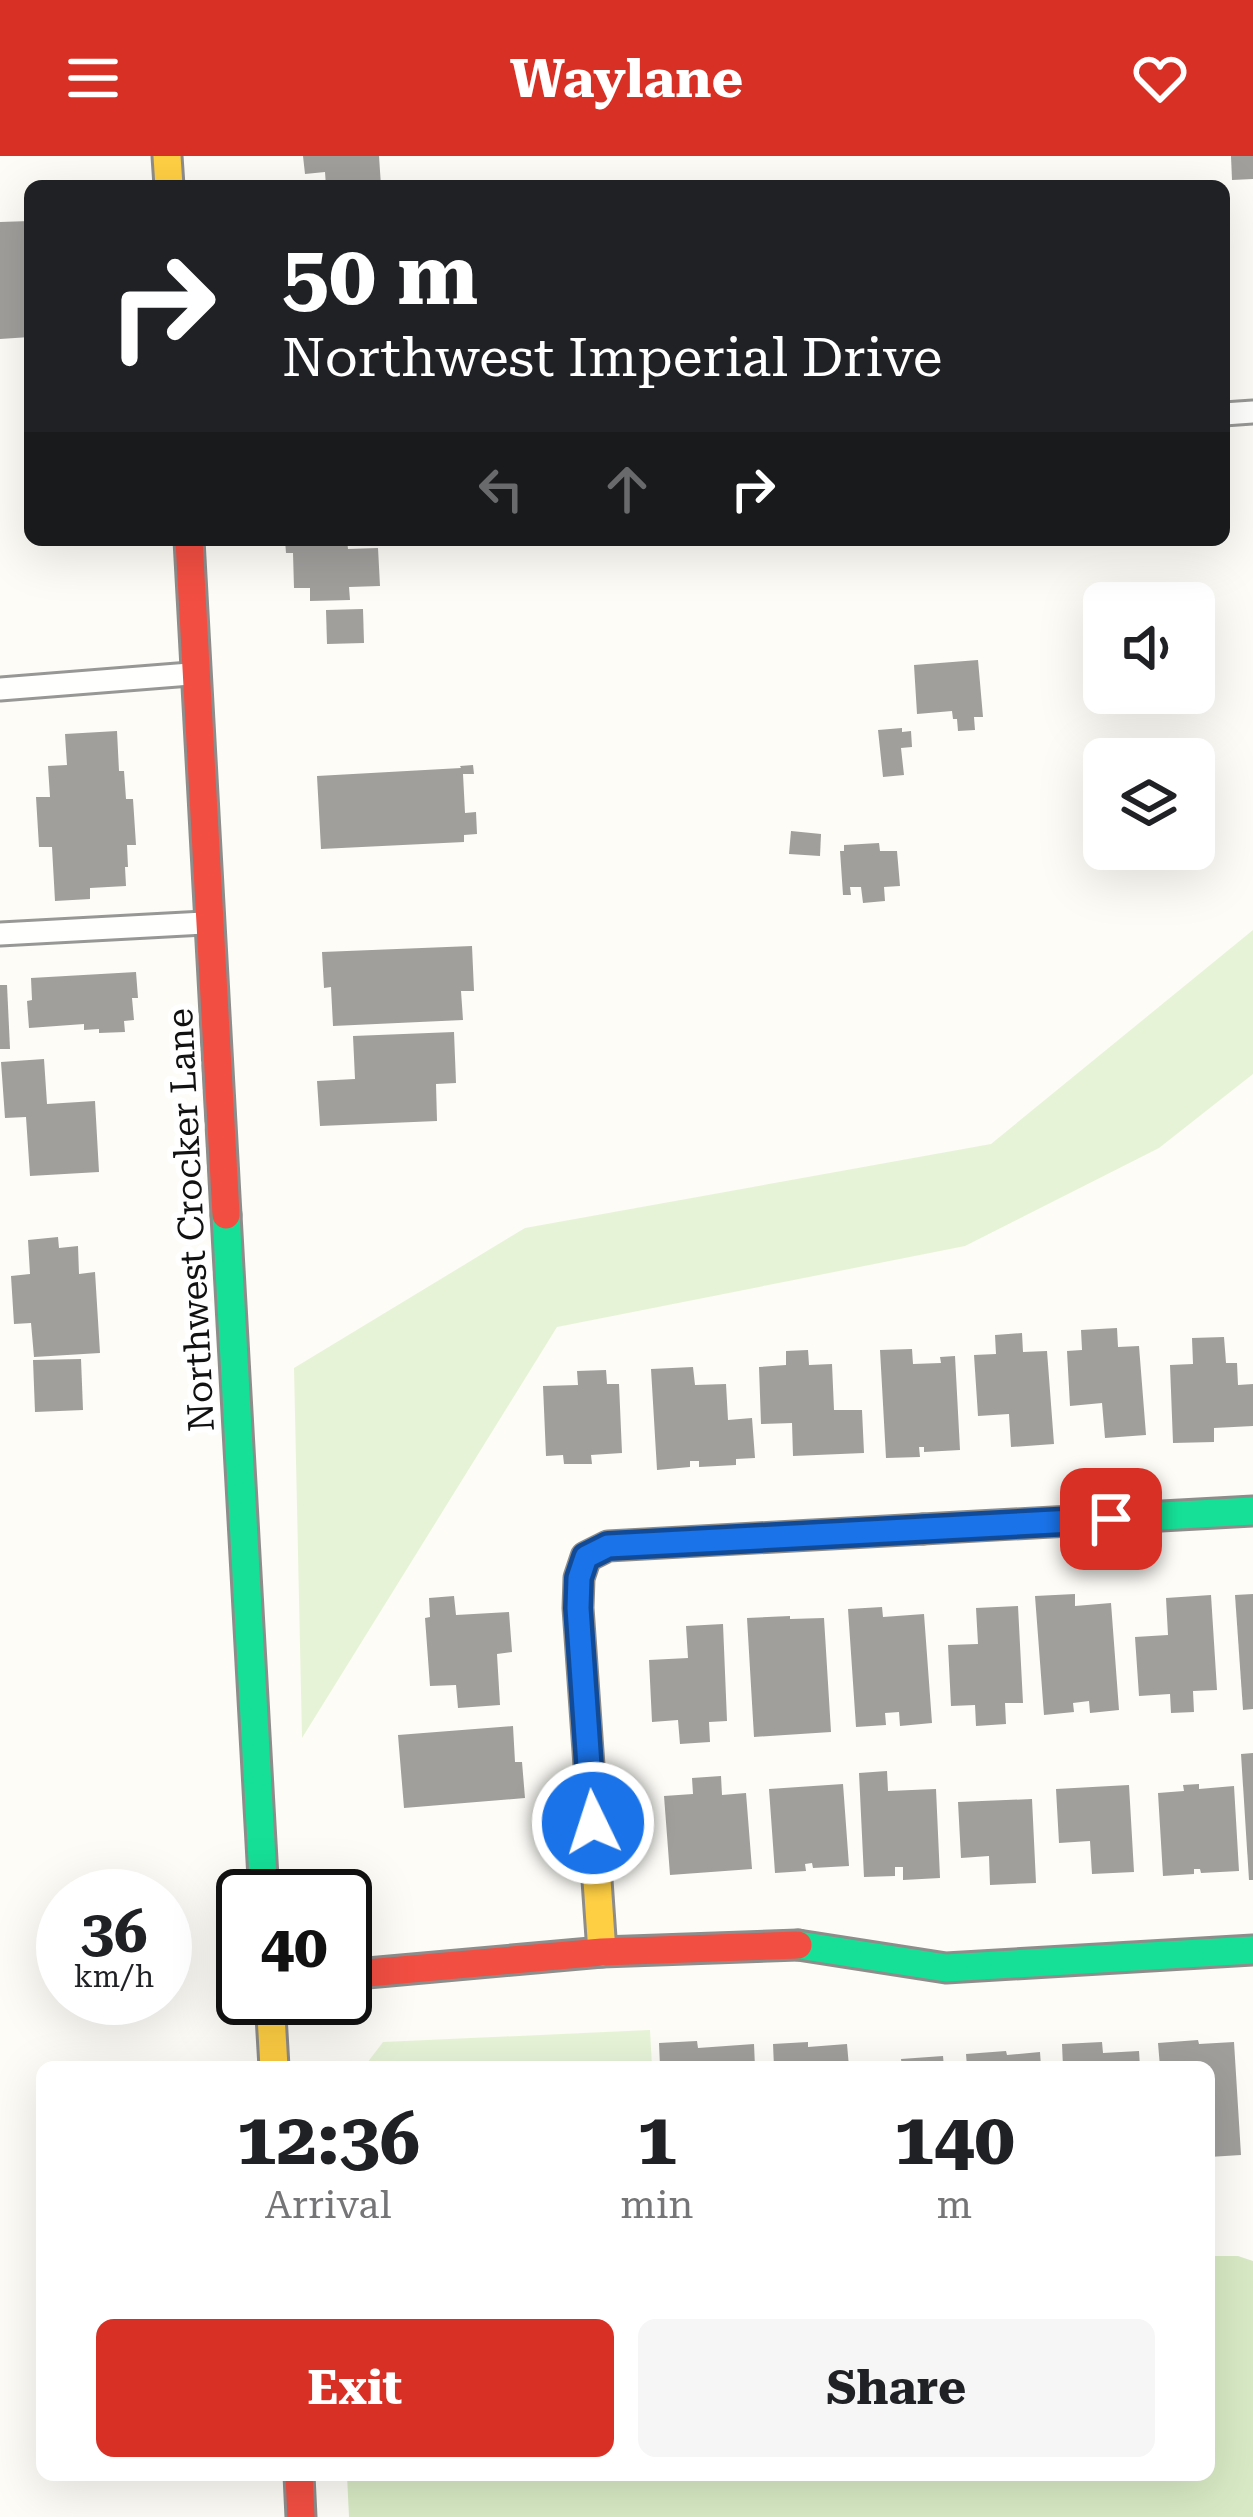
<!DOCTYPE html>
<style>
body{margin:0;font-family:"Roboto Serif",serif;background:#f6f6f6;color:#202124;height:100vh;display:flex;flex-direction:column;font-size:45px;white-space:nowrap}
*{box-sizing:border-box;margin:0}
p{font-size:39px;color:#757577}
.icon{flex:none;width:66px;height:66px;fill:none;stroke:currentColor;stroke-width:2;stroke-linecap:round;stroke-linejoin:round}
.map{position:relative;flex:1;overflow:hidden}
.sheet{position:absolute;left:36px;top:1905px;width:1179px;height:420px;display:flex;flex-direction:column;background:#fff;border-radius:18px;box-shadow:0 12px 48px #0002}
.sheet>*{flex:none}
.hud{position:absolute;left:24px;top:24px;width:1206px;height:366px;border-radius:18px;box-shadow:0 12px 48px #0002;background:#202124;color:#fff;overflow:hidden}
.controls{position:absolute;left:1083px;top:426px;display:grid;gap:24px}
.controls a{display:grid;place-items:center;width:132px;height:132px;border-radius:18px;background:#fff;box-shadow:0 12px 48px #0002;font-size:60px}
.speed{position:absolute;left:36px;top:1713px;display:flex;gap:24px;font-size:60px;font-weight:700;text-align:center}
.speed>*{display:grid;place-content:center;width:156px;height:156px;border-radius:50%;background:#fff;box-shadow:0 12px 48px #0002;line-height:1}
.speed small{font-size:30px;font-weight:400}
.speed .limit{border:6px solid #111;border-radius:18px;background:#fff;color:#111}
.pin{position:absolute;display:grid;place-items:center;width:102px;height:102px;color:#fff;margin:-51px;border-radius:24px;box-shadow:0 6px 18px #0006}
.me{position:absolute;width:132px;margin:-66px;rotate:356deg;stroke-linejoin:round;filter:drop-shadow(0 0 9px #0008)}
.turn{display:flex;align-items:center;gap:42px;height:252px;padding:0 60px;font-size:54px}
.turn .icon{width:156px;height:156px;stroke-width:2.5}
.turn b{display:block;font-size:84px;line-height:102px}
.lanes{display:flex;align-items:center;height:114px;padding:0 60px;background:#0003;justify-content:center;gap:60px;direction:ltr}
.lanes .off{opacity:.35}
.eta{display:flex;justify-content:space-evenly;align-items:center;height:204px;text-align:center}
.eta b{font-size:72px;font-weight:700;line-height:84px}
.button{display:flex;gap:24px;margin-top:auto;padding:24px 60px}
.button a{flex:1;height:138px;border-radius:18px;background:#d93025;color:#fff;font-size:48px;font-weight:700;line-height:138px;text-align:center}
.button a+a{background:#f6f6f6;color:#202124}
header{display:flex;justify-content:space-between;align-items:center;height:156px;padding:0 60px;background:#d93025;color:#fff;font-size:54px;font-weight:700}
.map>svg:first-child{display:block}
.green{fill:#e7f3d7}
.forest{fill:#d8eac5}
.building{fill:#a19f9c}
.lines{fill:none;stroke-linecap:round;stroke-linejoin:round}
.lane-casing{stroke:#979795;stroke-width:27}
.fast-casing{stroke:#8e8d8b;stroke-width:33}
.slow-casing{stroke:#8e8d8b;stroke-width:33}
.jam-casing{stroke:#8e8d8b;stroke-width:33}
.lane{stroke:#fffffe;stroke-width:21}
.fast{stroke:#16e098;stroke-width:27}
.slow{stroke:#ffcf43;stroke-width:27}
.jam{stroke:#f24e42;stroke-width:27}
.route-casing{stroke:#114b97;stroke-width:30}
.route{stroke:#1a73e8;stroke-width:21}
.labels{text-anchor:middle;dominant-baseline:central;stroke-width:12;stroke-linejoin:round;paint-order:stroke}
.street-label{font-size:36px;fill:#111;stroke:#fff}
</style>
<header><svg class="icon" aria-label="menu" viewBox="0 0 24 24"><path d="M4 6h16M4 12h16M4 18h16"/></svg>Waylane<svg class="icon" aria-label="heart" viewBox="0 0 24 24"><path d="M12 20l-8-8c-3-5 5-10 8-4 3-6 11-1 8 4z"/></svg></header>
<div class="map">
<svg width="1253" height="2361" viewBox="0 0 1253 2361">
<rect width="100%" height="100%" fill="#fdfcf7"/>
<g class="green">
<polygon points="1253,774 1253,918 1159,992 965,1090 557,1171 302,1582 294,1212 525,1072 991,988"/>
<polygon points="650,1874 652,1911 364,1911 383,1886"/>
</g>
<polygon class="forest" points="1209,2100 1238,2100 1253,2105 1253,2361 349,2361 347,2319 1209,2319"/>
<g class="building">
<polygon points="303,0 379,0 381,30 326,30 325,16 305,18"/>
<polygon points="1231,0 1253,0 1253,23 1232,24"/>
<polygon points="30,65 30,181 0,183 0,66"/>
<polygon points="285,384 347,384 348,393 378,392 380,430 349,431 350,444 310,445 310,432 294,432 293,397 286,397"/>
<polygon points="363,453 364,487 327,488 326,454"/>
<polygon points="978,504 983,561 974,561 975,574 958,575 957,563 953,563 952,555 917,558 914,509"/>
<polygon points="902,572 902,576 911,575 912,591 901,592 904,619 883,621 878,574"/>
<polygon points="117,575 119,615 124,615 126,643 133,643 136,689 127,689 128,711 125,711 126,730 90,732 90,743 55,745 52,691 39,691 36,641 50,641 48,610 67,609 65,578"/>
<polygon points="473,609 474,618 463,618 465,657 476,656 477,678 464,679 464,686 321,693 317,620 461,612 460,610"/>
<polygon points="791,675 821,678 820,700 789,698"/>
<polygon points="879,687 880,695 897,695 900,730 884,731 885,745 863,747 861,731 850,731 851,739 843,739 840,695 844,695 844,689"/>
<polygon points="472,790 474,835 461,835 463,864 333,870 331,831 324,832 322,796"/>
<polygon points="136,816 138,842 132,842 134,864 124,865 125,876 99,877 99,873 84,874 84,868 29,872 27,845 32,844 31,822"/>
<polygon points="0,829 7,829 10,893 0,893"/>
<polygon points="454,876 456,927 436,928 437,965 320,970 317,925 355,923 353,880"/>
<polygon points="44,903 47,948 95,945 99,1016 30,1020 26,961 5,962 1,906"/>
<polygon points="58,1081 59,1092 78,1090 79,1118 95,1116 100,1197 34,1201 31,1167 14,1168 11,1120 30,1118 28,1084"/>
<polygon points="1117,1172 1118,1191 1139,1190 1146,1279 1105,1282 1102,1247 1070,1250 1067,1195 1082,1194 1081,1174"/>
<polygon points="1022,1177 1023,1196 1047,1195 1054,1288 1011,1291 1009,1258 978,1260 974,1199 996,1198 995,1179"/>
<polygon points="1224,1181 1226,1207 1237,1207 1238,1229 1253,1228 1253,1270 1214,1272 1214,1286 1173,1287 1170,1209 1193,1208 1192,1182"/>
<polygon points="912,1193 913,1208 941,1207 940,1201 955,1200 960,1294 924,1296 924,1291 919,1291 920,1301 886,1302 880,1194"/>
<polygon points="808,1194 809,1209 832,1208 834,1254 862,1254 864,1297 793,1300 792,1267 761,1268 759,1211 786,1209 786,1195"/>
<polygon points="81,1203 83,1254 35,1256 33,1204"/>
<polygon points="693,1211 695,1229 726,1228 728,1264 752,1262 755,1302 736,1303 736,1309 699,1311 699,1305 690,1305 690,1311 657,1314 651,1213"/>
<polygon points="606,1214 607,1228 619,1228 622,1297 591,1299 592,1308 564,1308 563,1299 546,1300 543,1230 578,1229 577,1215"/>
<polygon points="1075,1438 1075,1450 1111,1447 1119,1554 1090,1557 1089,1545 1073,1547 1074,1556 1044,1559 1035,1440"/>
<polygon points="1253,1438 1253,1553 1243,1554 1235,1439"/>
<polygon points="1211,1439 1217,1534 1193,1535 1194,1556 1171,1557 1170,1538 1139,1540 1135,1481 1168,1479 1166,1442"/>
<polygon points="454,1440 456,1459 509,1456 512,1496 497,1498 500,1549 458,1552 456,1529 430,1530 425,1462 430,1461 429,1442"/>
<polygon points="1018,1450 1023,1547 1005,1547 1006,1568 976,1570 975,1549 951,1550 948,1489 978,1488 976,1452"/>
<polygon points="882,1451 883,1461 924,1458 932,1567 900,1570 899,1556 885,1557 886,1569 856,1571 848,1453"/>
<polygon points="790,1460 790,1463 824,1462 831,1576 754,1581 747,1462"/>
<polygon points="723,1468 727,1565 709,1566 710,1586 680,1588 678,1564 652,1566 649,1504 688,1502 686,1470"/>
<polygon points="513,1570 515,1606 522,1606 525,1642 404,1652 398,1579"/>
<polygon points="1253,1597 1253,1724 1249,1724 1241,1598"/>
<polygon points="887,1615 888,1635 936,1633 940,1722 903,1724 903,1711 895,1711 895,1720 864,1721 859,1617"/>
<polygon points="721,1620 722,1639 746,1637 752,1713 670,1719 664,1640 693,1638 692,1622"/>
<polygon points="843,1628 849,1710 813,1712 812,1707 805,1708 806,1715 775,1717 769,1633"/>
<polygon points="1199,1628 1199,1633 1234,1630 1239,1715 1201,1717 1200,1713 1194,1713 1194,1718 1163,1720 1158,1637 1184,1635 1183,1629"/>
<polygon points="1129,1629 1134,1716 1092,1718 1090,1685 1059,1687 1056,1633"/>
<polygon points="1032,1643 1036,1727 990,1729 989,1700 961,1702 958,1646"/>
<polygon points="1198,1884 1199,1888 1234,1886 1241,1999 1209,2001 1209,1911 1160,1911 1158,1887"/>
<polygon points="697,1885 698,1892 754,1888 755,1911 660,1911 659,1887"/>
<polygon points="808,1886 808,1891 847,1888 849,1911 774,1911 773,1888"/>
<polygon points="1102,1886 1103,1897 1139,1895 1140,1911 1063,1911 1062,1888"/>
<polygon points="1006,1895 1007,1899 1040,1896 1041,1911 967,1911 966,1898"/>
<polygon points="943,1900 944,1911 902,1911 901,1903"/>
</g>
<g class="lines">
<g class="lane-casing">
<g id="lane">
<polyline points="1224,258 1253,256"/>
<polyline points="0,533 190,518"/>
<polyline points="0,778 204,767"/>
</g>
</g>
<g class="fast-casing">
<g id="fast">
<polyline points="226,1059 264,1740"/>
<polyline points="923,1373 1253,1355"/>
<polyline points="798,1789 946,1812 1253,1794"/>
</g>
</g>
<g class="slow-casing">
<g id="slow">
<polyline points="167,0 169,30"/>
<polyline points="602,1796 578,1452 579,1422 586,1401 608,1390 923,1373"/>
<polyline points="270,1842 274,1911"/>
</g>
</g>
<g class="jam-casing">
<g id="jam">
<polyline points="189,384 226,1059"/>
<polyline points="345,1819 602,1796 798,1789"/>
<polyline points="299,2319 301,2361"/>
</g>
</g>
<use href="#lane" class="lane"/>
<use href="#fast" class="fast"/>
<use href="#slow" class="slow"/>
<use href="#jam" class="jam"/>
</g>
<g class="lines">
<g class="route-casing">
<polyline id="route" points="593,1667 578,1452 579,1422 586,1401 608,1390 1111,1363"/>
</g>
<use href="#route" class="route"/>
</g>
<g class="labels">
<g class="street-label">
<text transform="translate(191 1064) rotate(-93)">Northwest Crocker Lane</text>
</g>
</g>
</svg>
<div class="controls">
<a><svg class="icon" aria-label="sound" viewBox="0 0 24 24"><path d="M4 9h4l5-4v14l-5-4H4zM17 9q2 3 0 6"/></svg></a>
<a><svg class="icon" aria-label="layers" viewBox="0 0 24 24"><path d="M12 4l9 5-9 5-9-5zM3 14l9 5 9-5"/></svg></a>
</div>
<div class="speed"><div>36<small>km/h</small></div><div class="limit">40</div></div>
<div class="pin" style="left:1111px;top:1363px;background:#d93025"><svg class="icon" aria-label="arrive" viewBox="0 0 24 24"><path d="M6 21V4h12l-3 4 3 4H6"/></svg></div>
<svg class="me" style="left:593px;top:1667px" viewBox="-20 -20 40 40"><circle r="17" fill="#1a73e8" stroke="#fff" stroke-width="3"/><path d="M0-11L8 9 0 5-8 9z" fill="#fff"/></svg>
<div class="hud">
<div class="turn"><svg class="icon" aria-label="right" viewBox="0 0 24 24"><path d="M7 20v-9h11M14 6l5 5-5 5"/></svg><div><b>50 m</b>Northwest Imperial Drive</div></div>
<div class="lanes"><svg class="icon off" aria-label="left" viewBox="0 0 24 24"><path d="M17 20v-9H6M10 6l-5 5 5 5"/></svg><svg class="icon off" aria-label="ahead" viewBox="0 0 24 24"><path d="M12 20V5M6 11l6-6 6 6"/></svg><svg class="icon" aria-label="right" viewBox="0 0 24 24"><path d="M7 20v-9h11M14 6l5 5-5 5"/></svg></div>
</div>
<section class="sheet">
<div class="eta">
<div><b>12:36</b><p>Arrival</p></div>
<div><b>1</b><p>min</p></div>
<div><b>140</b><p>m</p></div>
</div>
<div class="button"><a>Exit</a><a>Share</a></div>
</section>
</div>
